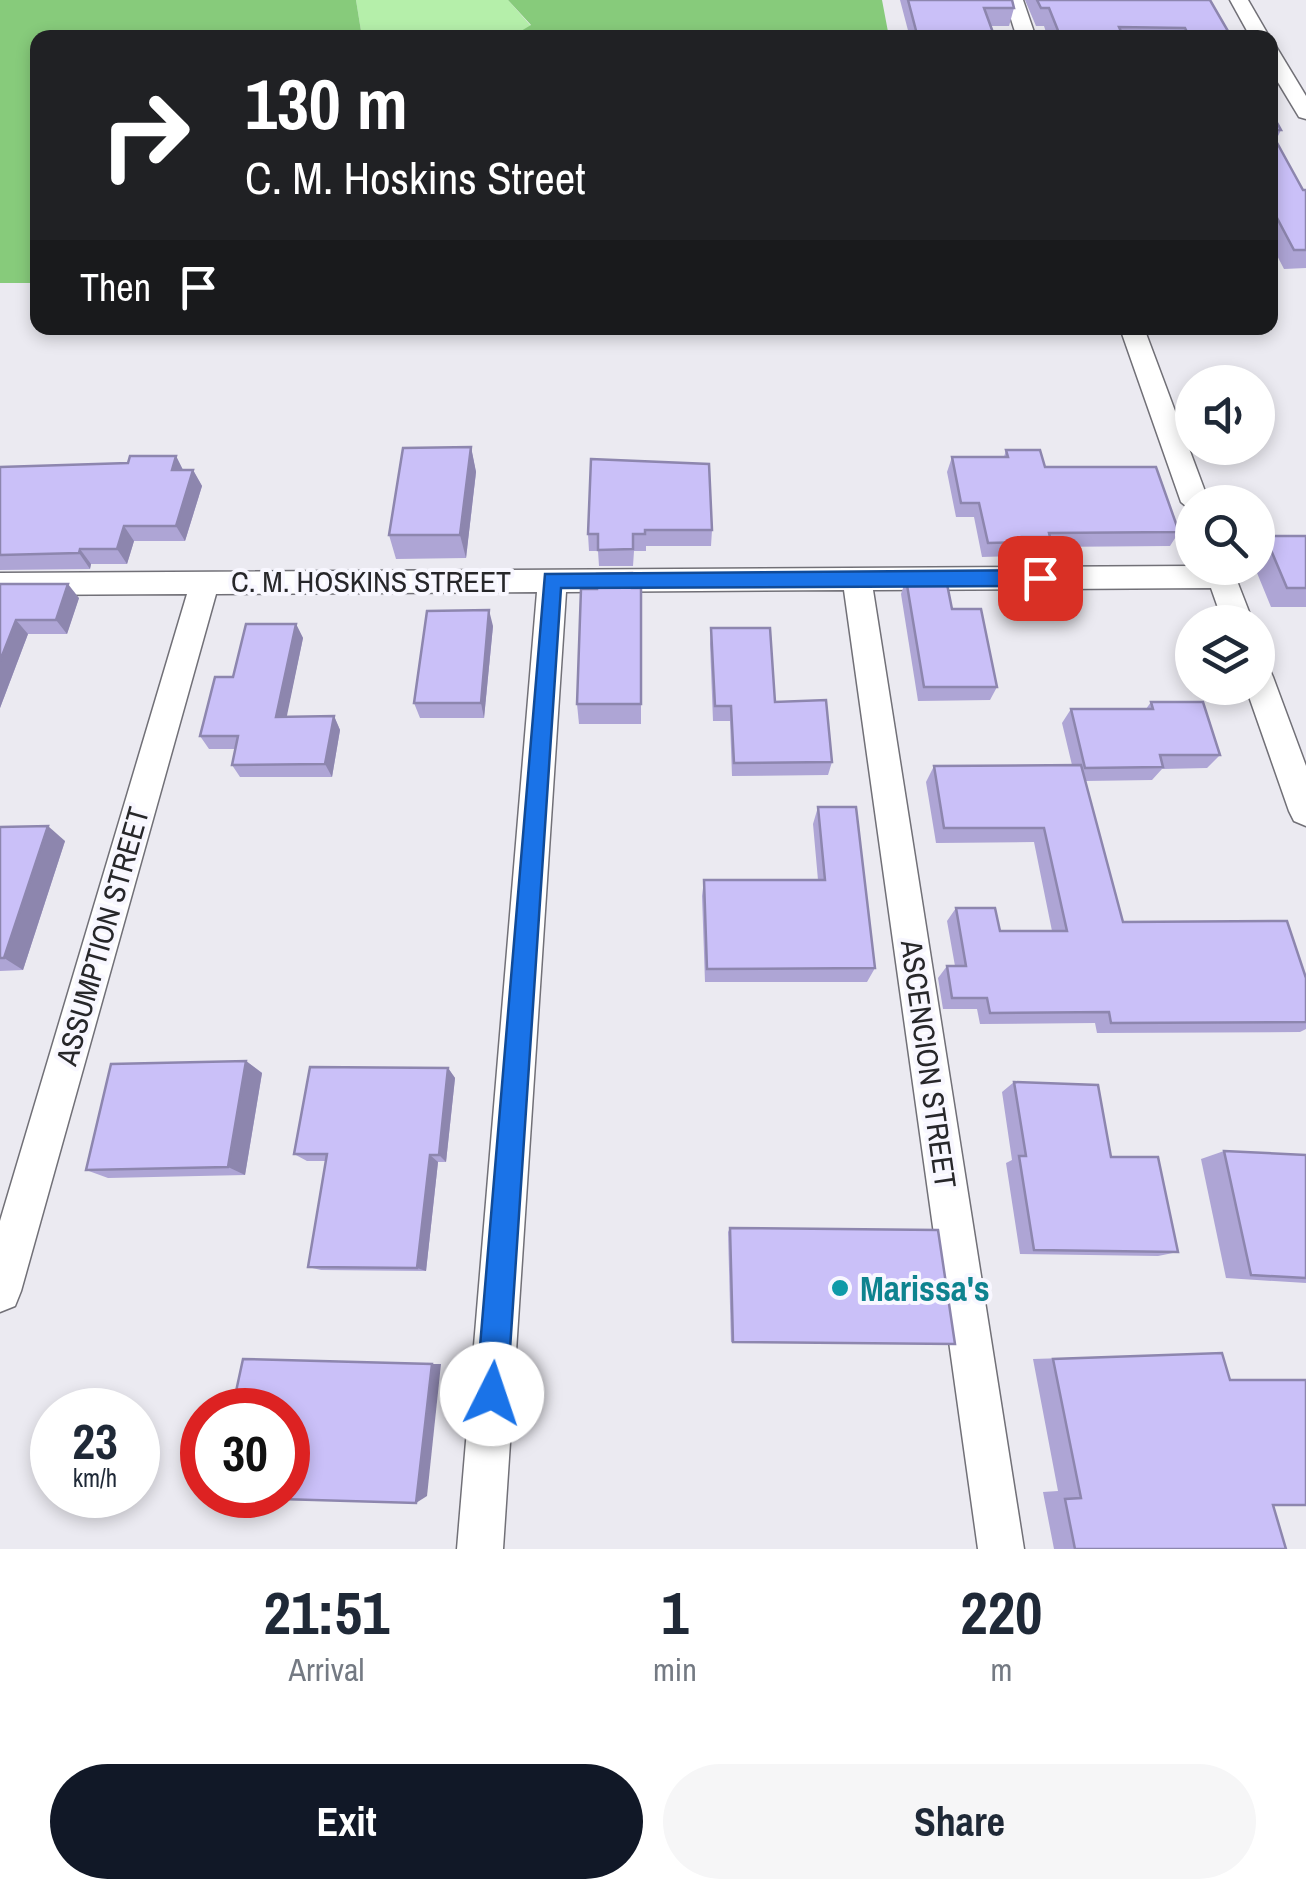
<!DOCTYPE html>
<style>
body{margin:0;font-family:"Archivo Narrow",sans-serif;background:#f6f6f7;color:#1f2937;height:100vh;display:flex;flex-direction:column;font-size:38px;white-space:nowrap}
*{box-sizing:border-box;margin:0}
p{font-size:32px;color:#747a83}
.icon{flex:none;width:55px;height:55px;fill:none;stroke:currentColor;stroke-width:2;stroke-linecap:round;stroke-linejoin:round}
.map{position:relative;height:1549px;overflow:hidden}
.details{display:flex;flex-direction:column;background:#fff;flex:1}
.details>*{flex:none}
.hud{position:absolute;left:30px;top:30px;width:1248px;height:305px;border-radius:20px;box-shadow:0 5px 15px #0003;background:#202124;color:#fff;overflow:hidden}
.buttons{position:absolute;left:1175px;top:365px;display:grid;gap:20px}
.buttons a{display:grid;place-items:center;width:100px;height:100px;border-radius:50%;background:#fff;box-shadow:0 5px 15px #0003;font-size:50px}
.speed{position:absolute;left:30px;top:1388px;display:flex;gap:20px;font-size:50px;font-weight:700;text-align:center}
.speed>*{display:grid;place-content:center;width:130px;height:130px;border-radius:50%;background:#fff;box-shadow:0 5px 15px #0003;line-height:1}
.speed small{font-size:25px;font-weight:400}
.speed .limit{border:15px solid #d22;background:#fff;color:#111}
.pin{position:absolute;display:grid;place-items:center;width:85px;height:85px;color:#fff;margin:-42px;border-radius:20px;box-shadow:0 5px 15px #0006}
.me{position:absolute;width:110px;margin:-55px;rotate:4deg;stroke-linejoin:round;filter:drop-shadow(0 0 8px #0008)}
.turn{display:flex;align-items:center;gap:35px;height:210px;padding:0 50px;font-size:45px}
.turn .icon{width:130px;height:130px;stroke-width:2.5}
.turn b{display:block;font-size:70px;line-height:85px}
.then{display:flex;align-items:center;height:95px;padding:0 50px;background:#0003;gap:20px;font-size:38px}
.eta{display:flex;justify-content:space-evenly;align-items:center;height:170px;text-align:center}
.eta b{font-size:60px;font-weight:700;line-height:70px}
.primary-button{display:flex;gap:20px;margin-top:auto;padding:20px 50px}
.primary-button a{flex:1;height:115px;border-radius:60px;background:#111827;color:#fff;font-size:40px;font-weight:700;line-height:115px;text-align:center}
.primary-button a+a{background:#f6f6f7;color:#1f2937}
.map>svg:first-child{display:block}
.green{fill:#b5efaa}
.forest{fill:#87cb7b}
.lines{fill:none;stroke-linecap:round;stroke-linejoin:round}
.minor-casing{stroke:#717077;stroke-width:3}
.minor{fill:#fff;fill-rule:evenodd}
.wall{fill:#aea5d5}
.shaded-wall{fill:#8d86ae}
.building{fill:#cac0f8;stroke:#8d86ae;stroke-width:2.5}
.route{fill:#1a73e8;stroke:#114b97;stroke-width:2.5}
.culture-dot{fill:#0f9aa8;stroke:#f8f7ff;stroke-width:4}
.labels{text-anchor:middle;dominant-baseline:central;stroke-width:8;stroke-linejoin:round;paint-order:stroke}
.street-label{font-size:30px;fill:#27272a;stroke:#f8f7ff}
.near-culture-label{font-size:35px;font-weight:bold;fill:#0d838f;stroke:#f8f7ff;text-anchor:start}
</style>
<div class="map">
<svg width="1306" height="1549" viewBox="0 0 1306 1549">
<rect width="100%" height="100%" fill="#ebeaf1"/>
<polygon class="green" points="356,0 508,0 531,26 511,37 361,31"/>
<polygon class="forest" points="0,0 356,0 361,31 511,37 531,25 508,0 882,0 889,37 38,38 37,283 0,283"/>
<g class="lines">
<g class="minor-casing">
<g id="minor">
<polygon points="1005,0 1023,0 1036,38 1017,38"/>
<polygon points="1230,0 1248,0 1270,38 1270,39 1251,38"/>
<polygon points="1270,46 1277,48 1306,96 1306,119 1299,117 1270,69"/>
<polygon points="1120,328 1144,328 1209,502 1192,502 1192,511 1181,502"/>
<polygon points="1192,566 1232,568 1253,622 1223,622 1211,588 873,590 1024,1549 978,1549 844,590 566,592 503,1549 457,1549 537,592 216,594 21,1291 15,1306 0,1312 0,1221 187,594 0,595 0,573"/>
<polygon points="1258,664 1269,668 1273,677 1306,766 1306,826 1294,821 1289,811 1246,688 1258,688"/>
</g>
</g>
<use href="#minor" class="minor"/>
</g>
<g class="wall">
<polygon points="900,0 1012,0 1014,8 1009,26 991,26 995,38 910,38"/>
<polygon points="1025,0 1210,0 1232,38 1048,38 1044,26 1036,26"/>
<polygon points="1270,110 1281,130 1276,140 1303,190 1306,190 1306,268 1284,269 1270,242"/>
<polygon points="471,447 476,472 466,558 396,559 389,535"/>
<polygon points="1006,450 1045,467 1179,532 1170,546 1045,547 1043,551 1019,551 1016,556 982,557 974,517 956,517 947,472 952,457 1004,457"/>
<polygon points="176,456 183,470 193,470 202,486 185,541 134,541 127,564 91,564 90,569 0,570 0,467 128,463"/>
<polygon points="591,459 712,530 711,546 646,546 646,551 634,551 633,566 599,566 598,551 589,551 588,534"/>
<polygon points="1265,536 1306,536 1306,607 1271,607 1255,568 1258,568 1258,546"/>
<polygon points="906,579 952,609 997,687 990,700 918,701 901,594"/>
<polygon points="0,584 79,598 67,634 28,634 0,708"/>
<polygon points="633,588 641,588 641,724 579,724 577,704"/>
<polygon points="296,624 303,638 286,717 334,716 340,730 332,777 240,777 232,765 235,749 209,749 200,736 233,677"/>
<polygon points="493,626 484,718 420,718 414,703"/>
<polygon points="711,628 775,702 832,762 828,775 732,776 730,721 713,721 710,644"/>
<polygon points="1151,702 1220,755 1207,768 1162,769 1152,780 1085,781 1123,922 1306,978 1306,1029 1300,1032 1097,1033 1095,1023 980,1024 977,1009 943,1009 938,978 947,966 955,966 947,921 956,908 1000,931 1052,931 1034,842 936,843 926,782 934,766 1072,765 1062,723 1071,709 1146,709"/>
<polygon points="818,807 875,968 867,982 705,982 702,896 704,880 818,880 813,824"/>
<polygon points="0,827 65,841 23,970 0,971"/>
<polygon points="246,1061 262,1073 245,1175 108,1178 86,1170"/>
<polygon points="448,1068 455,1078 446,1162 438,1162 426,1271 321,1270 308,1267 326,1161 307,1161 294,1154"/>
<polygon points="1014,1082 1178,1252 1158,1256 1020,1254 1006,1163 1012,1160 1002,1092"/>
<polygon points="1224,1151 1306,1155 1306,1283 1226,1278 1201,1159"/>
<polygon points="730,1228 946,1344 731,1342 728,1232"/>
<polygon points="1222,1353 1229,1379 1306,1379 1306,1505 1273,1505 1286,1549 1054,1549 1043,1492 1058,1491 1033,1359"/>
</g>
<g class="shaded-wall">
<polygon points="471,447 476,472 466,558 460,535"/>
<polygon points="176,456 184,472 172,470"/>
<polygon points="193,470 202,486 185,541 176,526"/>
<polygon points="124,526 134,541 127,564 117,549"/>
<polygon points="80,549 91,564 90,569 79,553"/>
<polygon points="68,584 79,598 67,634 56,620"/>
<polygon points="489,610 493,626 484,718 481,703"/>
<polygon points="16,620 28,634 0,708 0,661"/>
<polygon points="296,624 303,638 284,730 276,717"/>
<polygon points="334,716 340,730 332,777 325,764"/>
<polygon points="48,826 65,841 23,970 4,958"/>
<polygon points="246,1061 262,1073 245,1175 228,1167"/>
<polygon points="448,1068 455,1078 446,1162 439,1155"/>
<polygon points="430,1155 438,1162 426,1271 417,1268"/>
<polygon points="432,1364 441,1364 427,1496 416,1503"/>
</g>
<g class="building">
<polygon points="908,0 1012,0 1014,8 984,8 995,38 918,38"/>
<polygon points="1037,0 1210,0 1232,38 1190,38 1185,28 1119,27 1124,38 1061,38 1049,8 1041,8"/>
<polygon points="1270,110 1281,130 1270,130 1303,190 1306,190 1306,250 1294,250 1277,218 1270,218"/>
<polygon points="471,447 460,535 389,535 403,448"/>
<polygon points="1006,450 1040,450 1045,467 1156,467 1179,532 1049,533 1050,537 1022,537 1023,542 988,543 979,503 961,503 952,457 1008,457"/>
<polygon points="130,456 176,456 172,470 193,470 176,526 124,526 117,549 80,549 79,553 0,555 0,467 128,463"/>
<polygon points="591,459 709,464 712,530 645,530 645,534 633,534 633,549 598,550 598,534 588,534"/>
<polygon points="1265,536 1306,536 1306,588 1287,588"/>
<polygon points="632,573 632,588 641,588 641,704 577,704 581,589 597,589 597,574"/>
<polygon points="906,579 946,579 952,609 981,609 997,687 924,687"/>
<polygon points="0,584 68,584 56,620 16,620 0,661"/>
<polygon points="489,610 481,703 414,703 427,611"/>
<polygon points="246,624 296,624 276,717 334,716 325,764 232,765 238,736 200,736 215,677 233,677"/>
<polygon points="711,628 770,628 775,702 826,700 832,762 734,763 731,706 715,706"/>
<polygon points="1151,702 1203,702 1220,755 1160,755 1163,767 1085,768 1071,709 1153,709"/>
<polygon points="1081,765 1123,922 1287,921 1306,978 1306,1022 1111,1023 1109,1012 990,1013 987,998 952,998 947,966 966,966 956,908 995,908 1000,931 1067,931 1044,828 944,828 934,766"/>
<polygon points="818,807 856,807 875,968 707,969 704,880 825,880"/>
<polygon points="48,826 4,958 0,958 0,827"/>
<polygon points="246,1061 228,1167 86,1170 111,1064"/>
<polygon points="310,1067 448,1068 439,1155 430,1155 417,1268 308,1267 327,1154 294,1154"/>
<polygon points="1014,1082 1098,1085 1111,1157 1158,1157 1178,1252 1034,1250 1019,1156 1026,1156"/>
<polygon points="1224,1151 1306,1155 1306,1278 1251,1275"/>
<polygon points="730,1228 938,1230 955,1344 733,1342"/>
<polygon points="1222,1353 1230,1380 1306,1380 1306,1505 1273,1505 1286,1549 1075,1549 1065,1499 1081,1498 1053,1359"/>
<polygon points="243,1359 432,1364 416,1503 216,1497 216,1495 288,1495 288,1410 232,1410"/>
</g>
<polygon class="route" points="1040,570 1050,578 1040,586 561,588 507,1394 502,1405 492,1409 481,1405 476,1394 545,574"/>
<circle class="culture-dot" cx="840" cy="1288" r="10"/>
<g class="labels">
<g class="street-label">
<text x="371" y="581">C. M. HOSKINS STREET</text>
<text transform="translate(102 936) rotate(-74)">ASSUMPTION STREET</text>
<text transform="translate(929 1064) rotate(82)">ASCENCION STREET</text>
</g>
<g class="near-culture-label">
<text x="860" y="1288">Marissa's</text>
</g>
</g>
</svg>
<div class="buttons">
<a><svg class="icon" aria-label="sound" viewBox="0 0 24 24"><path d="M4 9h4l5-4v14l-5-4H4zM17 9q2 3 0 6"/></svg></a>
<a><svg class="icon" aria-label="search" viewBox="0 0 24 24"><circle cx="10" cy="10" r="6"/><path d="M15 15l6 6"/></svg></a>
<a><svg class="icon" aria-label="layers" viewBox="0 0 24 24"><path d="M12 4l9 5-9 5-9-5zM3 14l9 5 9-5"/></svg></a>
</div>
<div class="speed"><div>23<small>km/h</small></div><div class="limit">30</div></div>
<div class="pin" style="left:1040px;top:578px;background:#d93025"><svg class="icon" aria-label="arrive" viewBox="0 0 24 24"><path d="M6 21V4h12l-3 4 3 4H6"/></svg></div>
<svg class="me" style="left:492px;top:1394px" viewBox="-20 -20 40 40"><circle r="19" fill="#fff"/><path d="M0-13L10 11 0 6-10 11z" fill="#1a73e8"/></svg>
<div class="hud">
<div class="turn"><svg class="icon" aria-label="right" viewBox="0 0 24 24"><path d="M7 20v-9h11M14 6l5 5-5 5"/></svg><div><b>130 m</b>C. M. Hoskins Street</div></div>
<div class="then">Then<svg class="icon" aria-label="arrive" viewBox="0 0 24 24"><path d="M6 21V4h12l-3 4 3 4H6"/></svg></div>
</div>
</div>
<section class="details">
<div class="eta">
<div><b>21:51</b><p>Arrival</p></div>
<div><b>1</b><p>min</p></div>
<div><b>220</b><p>m</p></div>
</div>
<div class="primary-button"><a>Exit</a><a>Share</a></div>
</section>
